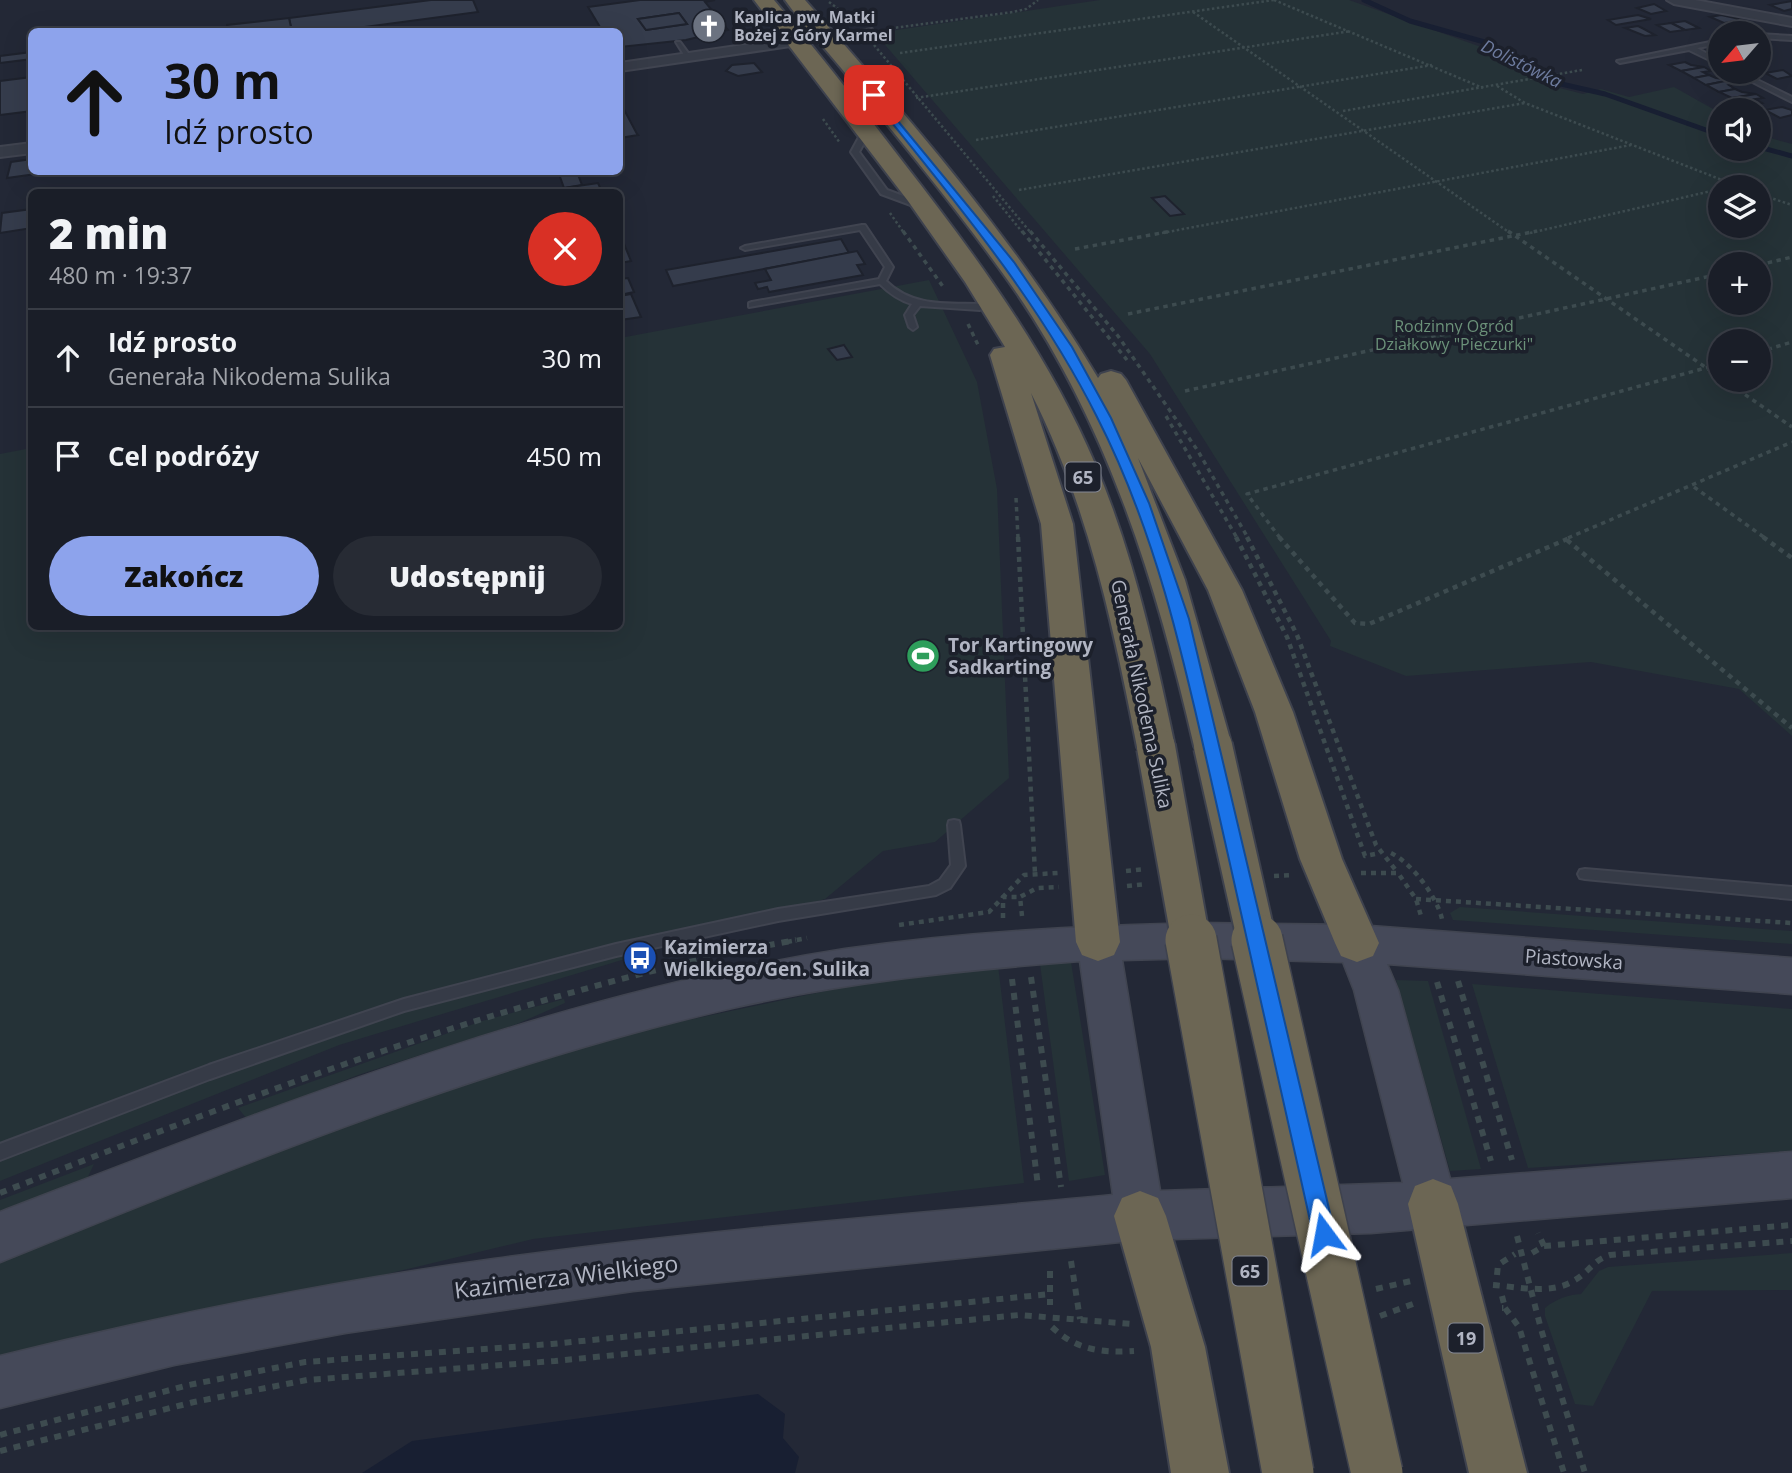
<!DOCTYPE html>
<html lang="pl">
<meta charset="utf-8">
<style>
body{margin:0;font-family:"Open Sans",sans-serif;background:#272b34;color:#f1f3f6;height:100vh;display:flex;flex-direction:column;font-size:26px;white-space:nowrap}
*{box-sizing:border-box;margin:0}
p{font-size:23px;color:#9fa2a8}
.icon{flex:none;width:38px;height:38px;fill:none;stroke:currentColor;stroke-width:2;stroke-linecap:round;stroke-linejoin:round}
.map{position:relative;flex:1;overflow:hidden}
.details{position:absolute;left:28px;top:189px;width:595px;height:441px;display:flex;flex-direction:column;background:#1a1e28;border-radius:10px;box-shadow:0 7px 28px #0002,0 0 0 2px #383c45}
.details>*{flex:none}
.top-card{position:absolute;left:28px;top:28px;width:595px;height:147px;border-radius:10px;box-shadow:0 7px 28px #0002,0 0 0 2px #383c45;background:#8da3ec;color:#111;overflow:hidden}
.needle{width:46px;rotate:242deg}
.buttons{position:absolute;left:1708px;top:21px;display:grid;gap:14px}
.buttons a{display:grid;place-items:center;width:63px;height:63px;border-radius:50%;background:#1a1e28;box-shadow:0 7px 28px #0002,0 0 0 2px #383c45;font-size:35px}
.pin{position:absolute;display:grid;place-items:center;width:60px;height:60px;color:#fff;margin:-30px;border-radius:14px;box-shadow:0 4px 10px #0006}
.me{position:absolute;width:77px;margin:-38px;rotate:347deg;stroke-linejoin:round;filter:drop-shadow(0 0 5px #0008)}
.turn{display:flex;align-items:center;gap:24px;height:147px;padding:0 21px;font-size:32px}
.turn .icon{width:91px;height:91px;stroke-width:2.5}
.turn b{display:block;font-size:49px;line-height:60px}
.round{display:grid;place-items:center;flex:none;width:74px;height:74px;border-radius:37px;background:#272b34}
.headline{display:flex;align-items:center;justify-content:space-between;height:119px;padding:0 21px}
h1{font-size:42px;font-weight:800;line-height:52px}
.action{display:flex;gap:14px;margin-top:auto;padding:14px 21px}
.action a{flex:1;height:80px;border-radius:42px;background:#8da3ec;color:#111;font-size:28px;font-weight:800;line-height:80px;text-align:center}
.action a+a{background:#272b34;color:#f1f3f6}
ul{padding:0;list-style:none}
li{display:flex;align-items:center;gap:21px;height:98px;padding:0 21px;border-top:2px solid #383c45}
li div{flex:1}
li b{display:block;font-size:26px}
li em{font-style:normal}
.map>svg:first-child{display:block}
.green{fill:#253237;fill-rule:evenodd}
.water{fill:#181f32}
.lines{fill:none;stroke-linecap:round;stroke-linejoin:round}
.stream{stroke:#181f32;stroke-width:5}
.building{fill:#353c4c;stroke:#1e222d;stroke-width:2;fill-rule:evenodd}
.lane-casing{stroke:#404450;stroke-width:4}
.street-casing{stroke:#404450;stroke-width:4}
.secondary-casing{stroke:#404450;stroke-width:3}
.highway-casing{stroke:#3e424e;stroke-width:4}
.path-far3{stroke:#3d4b4f;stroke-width:2.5;stroke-dasharray:2.5 2.5;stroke-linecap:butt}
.path-far2{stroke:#3d4b4f;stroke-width:3.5;stroke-dasharray:4.5 4.5;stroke-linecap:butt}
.path-far1{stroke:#3d4b4f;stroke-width:4.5;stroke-dasharray:5 5;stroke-linecap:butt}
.path{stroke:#3d4b4f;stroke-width:6;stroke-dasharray:7 7;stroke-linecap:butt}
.lane{fill:#363b47;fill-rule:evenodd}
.street{fill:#363b47;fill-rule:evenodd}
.secondary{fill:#454959;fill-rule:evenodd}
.highway{fill:#6c6654;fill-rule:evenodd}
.highway-bridge-far1-casing{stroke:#3e424e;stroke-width:42;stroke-linecap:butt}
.highway-bridge-casing{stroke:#3e424e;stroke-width:54;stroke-linecap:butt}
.highway-bridge-far1{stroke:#6c6654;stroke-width:38}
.highway-bridge{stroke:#6c6654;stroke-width:51}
.route{fill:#1a73e8;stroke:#114b97;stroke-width:2}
.labels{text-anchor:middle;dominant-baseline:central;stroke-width:7;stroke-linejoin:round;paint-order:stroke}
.far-poi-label{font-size:16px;font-weight:bold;fill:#b1b5c3;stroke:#1c202b;text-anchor:start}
.far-park-label{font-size:16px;fill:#6b9179;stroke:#1c202b}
.far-water-label{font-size:18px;font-style:italic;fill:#6d7b9e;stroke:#1c202b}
.shield{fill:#1c202b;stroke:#848895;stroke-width:2}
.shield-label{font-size:18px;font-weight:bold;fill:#b1b5c3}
.poi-label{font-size:19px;font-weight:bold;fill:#b1b5c3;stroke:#1c202b;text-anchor:start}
.street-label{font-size:19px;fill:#b1b5c3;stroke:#1c202b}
.near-street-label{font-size:23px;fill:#b1b5c3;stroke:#1c202b}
</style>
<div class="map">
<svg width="1792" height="1473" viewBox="0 0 1792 1473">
<rect width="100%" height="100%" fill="#232836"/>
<g class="green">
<path d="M1100,0H1349L1484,48L1548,85L1583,94L1601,89L1629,97L1674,87L1720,113V149H1759V135L1792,144V736L1739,689L1591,662L1406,676L1330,646L1331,641L1150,354L880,39L883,32ZM1720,187H1759V226H1720ZM1720,264H1759V303H1720ZM1720,341H1759V380H1720Z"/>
<polygon points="929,280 977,382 997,489 1009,778 935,842 883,851 825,899 339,1045 0,1181 0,454 31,448 32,626 620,626 620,338"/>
<polygon points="1460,907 1792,931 1792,944 1453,920 1450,913"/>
<polygon points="1071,962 1105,1175 1069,1181 1040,964"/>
<polygon points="998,965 1024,1183 533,1239 366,1279 114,1329 0,1358 0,1262 334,1125 530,1058 636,1031 849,986"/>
<polygon points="1396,980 1428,981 1481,1169 1450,1171"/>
<polygon points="1472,984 1792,1009 1792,1151 1528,1168"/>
<polygon points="564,999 565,1003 517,1024 358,1075 247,1119 238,1108 482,1021"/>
<polygon points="94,1164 86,1181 0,1215 0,1200"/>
<path d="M1792,1253V1290L1652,1291L1593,1406L1575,1404L1545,1316V1308C1556,1299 1567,1295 1581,1294L1599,1271L1608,1267Z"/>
</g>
<polygon class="water" points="758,1394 785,1414 783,1438 799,1457 795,1473 362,1473 412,1441"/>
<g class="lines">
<g class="stream">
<polyline points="1364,0 1410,21 1488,43 1557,83 1605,94 1720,135"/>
<polyline points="1759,147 1792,156"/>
</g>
</g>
<g class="building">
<polygon points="431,0 473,0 478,12 327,32 292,32 289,18"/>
<path d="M640,0H715L705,2L728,30L686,40L620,47V32H603L588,7ZM679,13L687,24L646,30L638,19Z"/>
<polygon points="1792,1 1792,9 1784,11 1770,5"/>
<polygon points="1654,4 1666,11 1651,14 1637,8"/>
<polygon points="679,13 687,24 646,30 638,19"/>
<polygon points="1638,15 1651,19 1616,25 1608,20"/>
<polygon points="1721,15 1735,18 1741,20 1724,23 1710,17"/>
<polygon points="289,18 292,32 227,32 227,25"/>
<polygon points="1685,21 1699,28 1685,30 1671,23"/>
<polygon points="1671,23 1685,30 1670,32 1657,25"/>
<polygon points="1638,26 1644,29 1655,35 1645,36 1625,28"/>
<polygon points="32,52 32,59 0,63 0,56"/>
<polygon points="1685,62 1691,65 1704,67 1681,71 1669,65"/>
<polygon points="754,63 762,72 738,76 726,71 732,65"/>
<polygon points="1704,67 1711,71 1703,72 1709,75 1694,78 1681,71"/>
<polygon points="1783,70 1792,76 1777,79 1765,73"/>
<polygon points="1709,75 1716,78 1730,80 1706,85 1694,78"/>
<polygon points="32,77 32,111 0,115 0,81"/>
<polygon points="1730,80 1736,84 1729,85 1735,89 1719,92 1706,85"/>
<polygon points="1735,89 1742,92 1756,94 1732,98 1719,92"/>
<polygon points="1756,94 1763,98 1755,99 1762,103 1746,106 1732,98"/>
<polygon points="620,102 637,134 638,135 620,138"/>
<polygon points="1782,107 1792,110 1792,115 1780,118 1765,110"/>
<polygon points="32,159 32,172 36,174 7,178 11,162"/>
<polygon points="577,172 582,185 564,188 559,174"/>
<polygon points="598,183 602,192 566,192 564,188"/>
<polygon points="1165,196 1184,214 1170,216 1152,198"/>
<polygon points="32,209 32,228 0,233 2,213"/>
<polygon points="620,234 631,261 620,263"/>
<polygon points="841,239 849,253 673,286 666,270"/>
<polygon points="857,251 865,264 857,265 863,275 769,292 767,287 758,289 755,283 771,280 765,269"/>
<polygon points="628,278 634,292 620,295 620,279"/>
<polygon points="631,294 641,317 620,320 620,296"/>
<polygon points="844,345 852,357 837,360 828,349"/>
</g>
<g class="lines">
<g class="lane-casing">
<g id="lane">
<polygon points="872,29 874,32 827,39 824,37"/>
<polygon points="1759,34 1792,36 1792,40 1759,38"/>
<polygon points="1720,40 1720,44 1697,48 1720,61 1720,65 1689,50 1620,63 1617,61"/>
<polygon points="676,42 680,42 691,57 690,58 686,58"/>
<polygon points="1733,72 1741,72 1792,97 1792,102"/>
<polygon points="864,128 871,130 859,152 887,190 925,204 925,208 919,208 881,194 851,152"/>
<path d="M862,225H865L893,267L886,281C912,307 946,303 980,304L984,307L980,310L920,306L913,315L917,327L913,330L909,327L905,315L912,304C899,300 890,294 880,284L749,307V303L752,302L879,279L885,267L860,230L745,250L741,248L745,246Z"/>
<polygon points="954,820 959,821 960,825 965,866 950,888 936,895 778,921 616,956 404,1011 210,1079 0,1160 0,1144 209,1065 404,999 616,944 778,909 929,886 940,880 951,865 948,825 949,821"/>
<polygon points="1585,869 1792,887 1792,899 1585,879 1580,878 1578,874 1580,870"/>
</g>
</g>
<g class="street-casing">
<g id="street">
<polygon points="1667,0 1695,0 1792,18 1792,26 1674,4"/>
<polygon points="799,37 804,38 804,44 620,71 620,63"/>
<polygon points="32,143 32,153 0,157 0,147"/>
</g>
</g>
<g class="secondary-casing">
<path id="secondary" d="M1199,923L1357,925L1792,958V994L1387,964L1398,990L1450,1179L1792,1152V1198L1371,1233L1140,1240L633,1291L345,1333L174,1365L0,1408V1356C163,1316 327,1282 494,1259C699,1230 906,1215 1113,1195L1080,961C963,970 847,982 732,1008C480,1066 240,1165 0,1262V1212C274,1107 553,994 845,949C963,932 1080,926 1199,923ZM1199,958L1343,962L1354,990L1403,1183L1160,1191L1122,960Z"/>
</g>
<g class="highway-casing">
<g id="highway">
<path d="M754,0H774C819,53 861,107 903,162C977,257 1049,355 1096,466C1134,556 1155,652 1175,747L1170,757L1156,762L1142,757L1137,747C1113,625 1088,505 1031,393L1073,524L1120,942L1114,955L1098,961L1082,955L1076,942L1041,524L990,355L994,349L1005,347L965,282L908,201Z"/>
<path d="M785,0H805C910,119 1017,242 1098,378L1101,374L1111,371L1121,374L1126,380L1242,590L1293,712L1342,859L1379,943L1373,956L1357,962L1341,956L1335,943L1300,859L1255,712L1208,590L1138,458L1185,580L1232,746L1227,756L1213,760L1199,756L1194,746C1156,582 1107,421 1009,282C959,212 904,145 849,78C829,52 804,27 785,0Z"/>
<polygon points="1433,1179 1451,1186 1458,1204 1527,1473 1469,1473 1408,1204 1415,1186"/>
<polygon points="1140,1191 1158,1198 1166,1216 1205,1347 1229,1473 1171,1473 1151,1347 1114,1216 1122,1198"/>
</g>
</g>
<g class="path-far3">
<polyline points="1274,0 1483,88"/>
<polyline points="829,2 850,18"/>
<polyline points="1193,12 1510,233"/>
<polyline points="886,29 1013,12 1026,9 1038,0"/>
<polyline points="874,45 1031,233"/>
<polyline points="900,53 1274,0"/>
<polyline points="1497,86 1525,103 1740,187"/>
<polyline points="916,98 1351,31"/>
<polyline points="1343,111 1582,70"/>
<polyline points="823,119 840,143"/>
<polyline points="976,140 1432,65"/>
<polyline points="1019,190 1525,103"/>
<polyline points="1759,194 1792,205"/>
<polyline points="993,196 1023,233"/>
<polyline points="890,213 904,233"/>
<polyline points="1162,233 1631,145"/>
<polyline points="1530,233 1720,189"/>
</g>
<g class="path-far2">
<polyline points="903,231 944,288"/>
<polyline points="1022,231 1127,360"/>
<polyline points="1030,231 1118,336 1198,451 1248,538"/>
<polyline points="1508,231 1792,427"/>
<polyline points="1075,249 1172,231"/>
<polyline points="1759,265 1792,257"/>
<polyline points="1128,314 1537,231"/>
<polyline points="968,324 979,347"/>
<polyline points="1759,352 1792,342"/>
<polyline points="1185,391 1720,274"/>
<polyline points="1166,416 1237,538"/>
<polyline points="1694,487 1765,538"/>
<polyline points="1016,498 1018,538"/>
<polyline points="1280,538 1247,494 1720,364"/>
<polyline points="1568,538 1792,442"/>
</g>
<g class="path-far1">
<polyline points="1018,537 1035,874"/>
<polyline points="1236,537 1287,637 1365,856 1375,854"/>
<polyline points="1247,537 1297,635 1376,845 1398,873"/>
<polyline points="1279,537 1355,623 1369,624 1572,537"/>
<polyline points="1763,537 1792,558"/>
<polyline points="1567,540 1792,728"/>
<path d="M1391,853C1412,863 1437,897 1442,919"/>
<polyline points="1126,871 1145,869"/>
<polyline points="1361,873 1398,873 1416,899 1421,916"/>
<polyline points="1274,876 1293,875"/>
<polyline points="1127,886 1146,884"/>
<polyline points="1416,899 1792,923"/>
<polyline points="1022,916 1020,897 1037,888 1059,887"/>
<polyline points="1003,918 1003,897 1024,875 1058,873"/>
<polyline points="899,925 989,912 1003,897 1020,897"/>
<polyline points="787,942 807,938"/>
</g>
<g class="path">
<polyline points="754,948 796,940"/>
<polyline points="1031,977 1061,1187"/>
<polyline points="1012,979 1038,1186"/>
<polyline points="1458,981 1512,1160"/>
<polyline points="1437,982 1491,1161"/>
<path d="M0,1193C234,1102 466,1013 711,957"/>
<polyline points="1517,1236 1541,1329 1585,1473"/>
<polyline points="1544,1246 1792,1225"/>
<polyline points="1532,1253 1544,1246 1538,1233"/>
<polyline points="1071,1261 1080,1319"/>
<polyline points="1050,1271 1050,1305"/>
<polyline points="1497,1275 1498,1265 1515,1254"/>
<path d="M1493,1285C1519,1287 1552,1295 1575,1280C1589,1272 1593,1260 1610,1255L1792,1241"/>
<polyline points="1376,1289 1411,1281"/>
<polyline points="1502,1296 1505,1308 1502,1308"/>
<polyline points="1505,1308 1519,1327 1564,1473"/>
<polyline points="1380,1316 1413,1304"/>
<path d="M1052,1327C1076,1350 1102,1353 1134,1351"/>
<polyline points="0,1435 189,1385 305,1362 552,1344 1050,1294"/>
<polyline points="0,1451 194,1402 307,1380 555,1361 1019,1315 1132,1324"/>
</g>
<use href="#lane" class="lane"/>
<use href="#street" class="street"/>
<use href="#secondary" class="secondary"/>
<use href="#highway" class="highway"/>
<g class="highway-bridge-far1-casing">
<g id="highway-bridge-far1">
<polyline points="1213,746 1257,942"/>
<polyline points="1156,747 1191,942"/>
</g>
</g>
<g class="highway-bridge-casing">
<g id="highway-bridge">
<polyline points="1191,940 1288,1473"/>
<polyline points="1257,940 1377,1473"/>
</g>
</g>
<use href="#highway-bridge-far1" class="highway-bridge-far1"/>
<use href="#highway-bridge" class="highway-bridge"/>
</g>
<path class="route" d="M874,92L1014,262L1072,347L1111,418L1149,503L1189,619L1335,1234L1332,1242L1324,1245L1317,1242L1313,1234C1282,1094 1250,954 1219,815C1188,679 1161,542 1097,417C1038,299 953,199 871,97Z"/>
<defs>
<g id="church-disc" transform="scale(1.75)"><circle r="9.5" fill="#6b7280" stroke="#1c202b"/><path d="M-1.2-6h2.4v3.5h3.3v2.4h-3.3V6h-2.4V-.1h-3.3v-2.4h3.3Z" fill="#fff"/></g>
<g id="stadium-disc" transform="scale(1.75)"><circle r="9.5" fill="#2e9e5b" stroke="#1c202b"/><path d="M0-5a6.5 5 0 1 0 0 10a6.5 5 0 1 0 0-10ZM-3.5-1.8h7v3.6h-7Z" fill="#fff"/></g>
<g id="bus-disc" transform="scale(1.75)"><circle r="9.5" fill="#1a4fb4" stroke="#1c202b"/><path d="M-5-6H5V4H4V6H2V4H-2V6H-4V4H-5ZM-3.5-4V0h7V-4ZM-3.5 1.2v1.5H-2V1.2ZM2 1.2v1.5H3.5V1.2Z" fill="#fff"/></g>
</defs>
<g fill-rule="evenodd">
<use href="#church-disc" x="709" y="26"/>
<use href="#stadium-disc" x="923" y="656"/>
<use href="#bus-disc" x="640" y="958"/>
</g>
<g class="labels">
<g class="far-poi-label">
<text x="734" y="17">Kaplica pw. Matki<tspan x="734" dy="18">Bożej z Góry Karmel</tspan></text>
</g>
<g class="far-park-label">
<text x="1454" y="326">Rodzinny Ogród<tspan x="1454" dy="18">Działkowy "Pieczurki"</tspan></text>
</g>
<g class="far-water-label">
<text transform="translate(1522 63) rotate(26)">Dolistówka</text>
</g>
<g class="shield">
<rect x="1065.5" y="462.5" width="35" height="29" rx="5"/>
<rect x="1232.5" y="1256.5" width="35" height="29" rx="5"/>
<rect x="1448.5" y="1323.5" width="35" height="29" rx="5"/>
</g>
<g class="shield-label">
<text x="1083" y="477">65</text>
<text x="1250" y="1271">65</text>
<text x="1466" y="1338">19</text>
</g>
<g class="poi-label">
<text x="948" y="645">Tor Kartingowy<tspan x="948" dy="22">Sadkarting</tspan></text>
<text x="664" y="947">Kazimierza<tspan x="664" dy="22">Wielkiego/Gen. Sulika</tspan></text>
</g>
<g class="street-label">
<text transform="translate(1142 694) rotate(78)">Generała Nikodema Sulika</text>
<text transform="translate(1574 959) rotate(4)">Piastowska</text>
</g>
<g class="near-street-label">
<text transform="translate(566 1276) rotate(-7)">Kazimierza Wielkiego</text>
</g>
</g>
</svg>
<div class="buttons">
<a><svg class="needle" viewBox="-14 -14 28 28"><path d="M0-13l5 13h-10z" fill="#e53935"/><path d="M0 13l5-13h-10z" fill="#9fa2a8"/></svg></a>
<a><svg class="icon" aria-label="sound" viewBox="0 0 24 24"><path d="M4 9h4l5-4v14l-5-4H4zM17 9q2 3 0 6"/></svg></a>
<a><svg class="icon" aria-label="layers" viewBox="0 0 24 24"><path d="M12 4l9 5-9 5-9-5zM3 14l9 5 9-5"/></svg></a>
<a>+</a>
<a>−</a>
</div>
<div class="pin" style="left:874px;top:95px;background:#d93025"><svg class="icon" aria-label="arrive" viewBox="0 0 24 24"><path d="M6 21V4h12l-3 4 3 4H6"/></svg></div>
<svg class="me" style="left:1324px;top:1234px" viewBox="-20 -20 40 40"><path d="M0-17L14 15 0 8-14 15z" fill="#1a73e8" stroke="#fff" stroke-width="4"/></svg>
<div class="top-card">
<div class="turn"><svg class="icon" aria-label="ahead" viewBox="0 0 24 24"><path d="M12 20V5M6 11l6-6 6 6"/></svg><div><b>30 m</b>Idź prosto</div></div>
</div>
<section class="details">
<div class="headline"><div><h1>2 min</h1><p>480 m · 19:37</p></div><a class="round" style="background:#d93025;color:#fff"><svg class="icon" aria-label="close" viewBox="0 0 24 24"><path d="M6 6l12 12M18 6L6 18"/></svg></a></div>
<ul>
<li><svg class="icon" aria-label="ahead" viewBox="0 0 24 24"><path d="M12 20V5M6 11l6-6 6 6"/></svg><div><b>Idź prosto</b><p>Generała Nikodema Sulika</p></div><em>30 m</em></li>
<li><svg class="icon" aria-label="arrive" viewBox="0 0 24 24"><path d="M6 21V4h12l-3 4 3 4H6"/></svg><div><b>Cel podróży</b></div><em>450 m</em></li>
</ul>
<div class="action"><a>Zakończ</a><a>Udostępnij</a></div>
</section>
</div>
